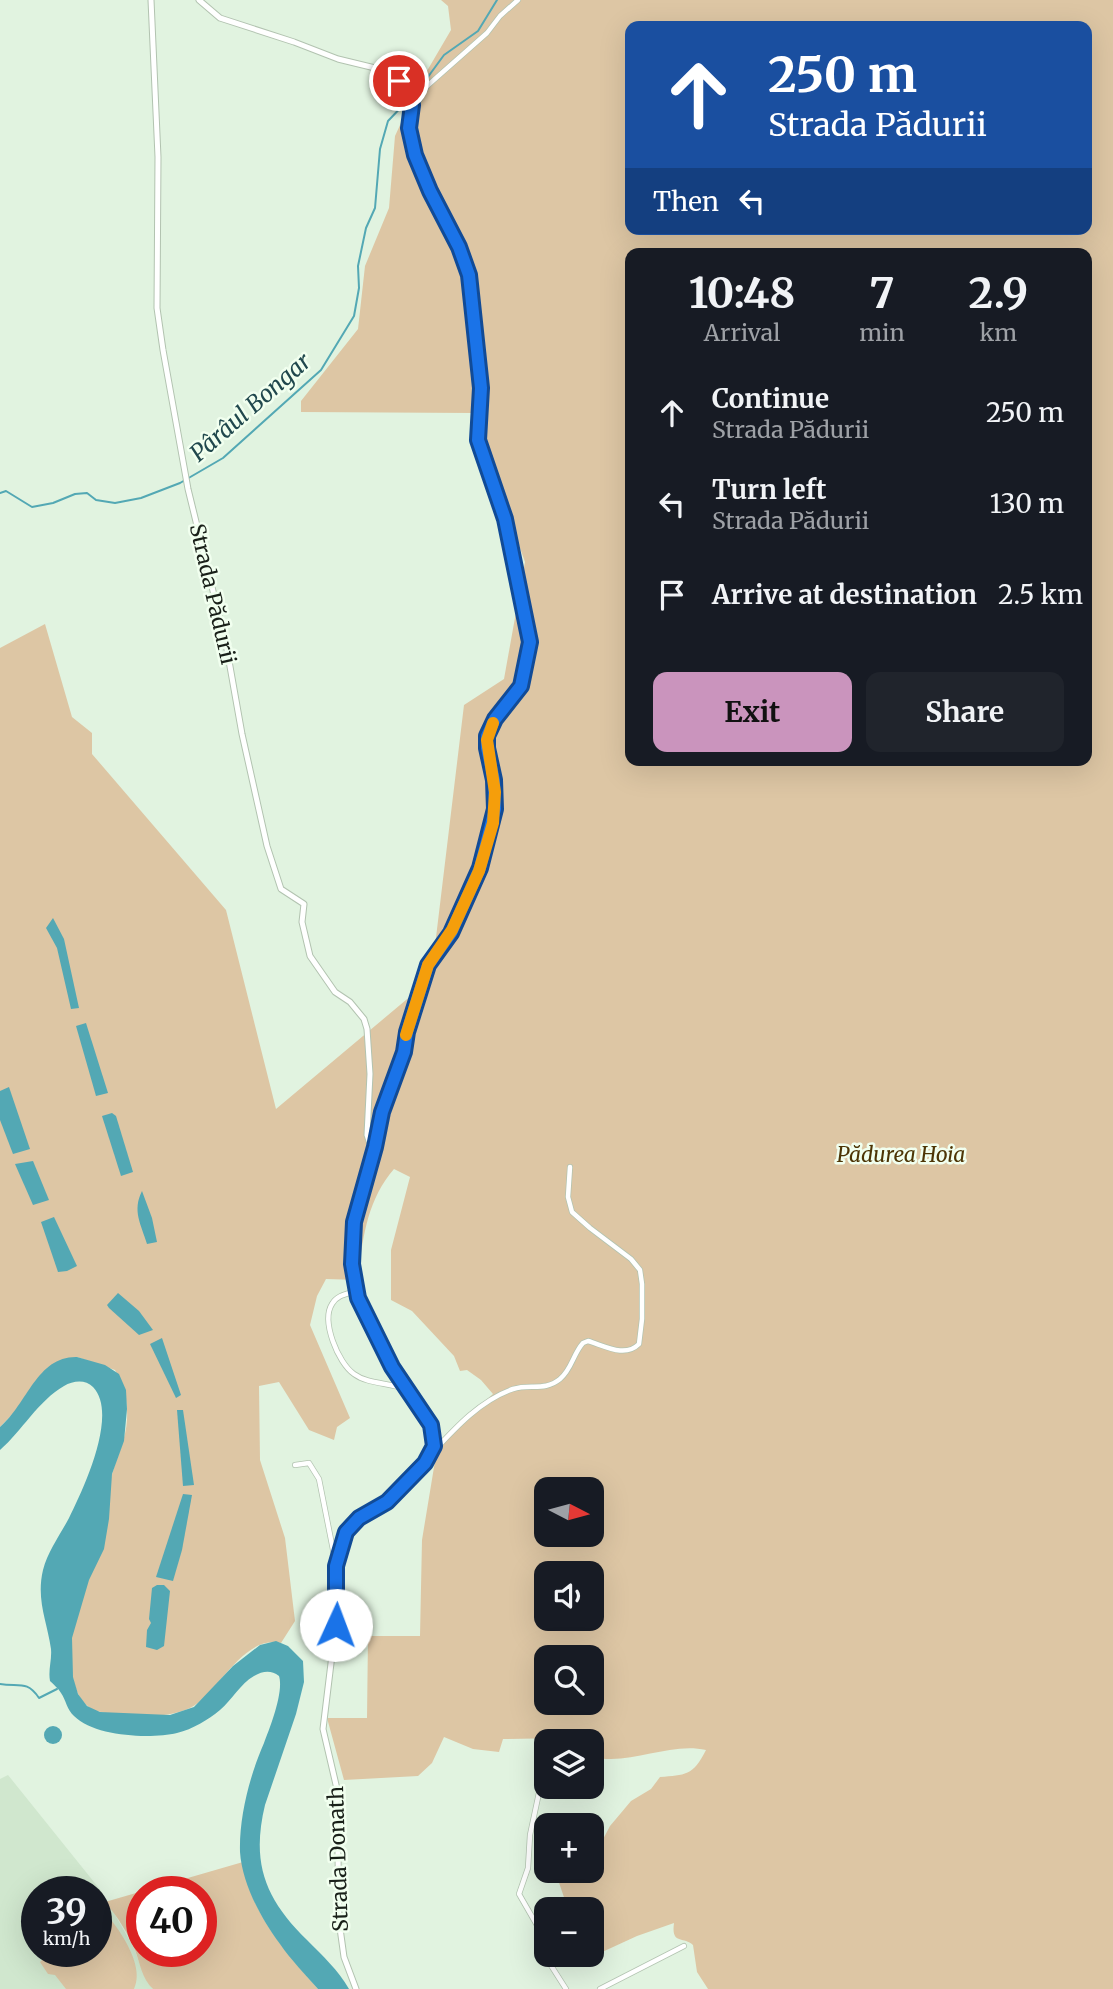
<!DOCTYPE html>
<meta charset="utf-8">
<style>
body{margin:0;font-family:Merriweather,serif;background:#20242c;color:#f1f3f6;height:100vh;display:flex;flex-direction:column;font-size:26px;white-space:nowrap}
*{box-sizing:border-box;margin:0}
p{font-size:23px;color:#9ea1a6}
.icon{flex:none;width:38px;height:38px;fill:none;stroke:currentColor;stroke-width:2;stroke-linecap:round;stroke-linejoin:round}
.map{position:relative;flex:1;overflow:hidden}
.side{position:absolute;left:625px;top:248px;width:467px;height:518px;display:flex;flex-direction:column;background:#171b24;border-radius:14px;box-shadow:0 7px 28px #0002}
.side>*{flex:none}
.hud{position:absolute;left:625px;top:21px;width:467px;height:214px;border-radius:14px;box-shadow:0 7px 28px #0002;background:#1a4fa0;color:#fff;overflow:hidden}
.needle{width:46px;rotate:96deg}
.buttons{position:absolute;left:534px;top:1477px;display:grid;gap:14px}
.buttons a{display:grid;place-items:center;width:70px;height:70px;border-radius:14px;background:#171b24;box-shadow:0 7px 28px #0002;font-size:35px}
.speed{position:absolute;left:21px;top:1876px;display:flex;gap:14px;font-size:35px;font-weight:700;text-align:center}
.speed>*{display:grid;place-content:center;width:91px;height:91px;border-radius:50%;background:#171b24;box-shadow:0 7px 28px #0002;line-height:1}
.speed small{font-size:18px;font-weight:400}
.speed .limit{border:10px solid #d22;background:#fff;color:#111}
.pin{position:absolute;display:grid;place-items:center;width:60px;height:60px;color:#fff;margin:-30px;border:4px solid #fff;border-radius:50%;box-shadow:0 2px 7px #0007}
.me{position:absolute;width:77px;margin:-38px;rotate:2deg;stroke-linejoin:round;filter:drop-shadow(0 0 5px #0008)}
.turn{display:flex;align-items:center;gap:24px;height:147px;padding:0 28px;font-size:32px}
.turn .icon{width:91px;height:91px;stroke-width:2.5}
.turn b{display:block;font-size:49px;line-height:60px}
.then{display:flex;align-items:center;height:66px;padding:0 28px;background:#0003;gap:14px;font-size:26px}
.eta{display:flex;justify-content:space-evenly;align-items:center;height:119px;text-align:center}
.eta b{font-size:42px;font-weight:700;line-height:49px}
.action{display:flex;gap:14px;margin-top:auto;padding:14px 28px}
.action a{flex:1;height:80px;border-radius:14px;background:#ca94bd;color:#111;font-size:28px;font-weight:700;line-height:80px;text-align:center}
.action a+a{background:#20242c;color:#f1f3f6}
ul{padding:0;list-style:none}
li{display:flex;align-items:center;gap:21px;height:91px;padding:0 28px}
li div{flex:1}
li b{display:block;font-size:26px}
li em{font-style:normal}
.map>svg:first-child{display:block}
.built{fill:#d0e7ce;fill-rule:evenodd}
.green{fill:#ddc6a4;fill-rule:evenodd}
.water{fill:#53a8b4}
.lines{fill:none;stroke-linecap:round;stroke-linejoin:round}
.stream{stroke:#53a8b4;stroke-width:2}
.minor-casing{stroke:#b2c3b0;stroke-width:6}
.tertiary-casing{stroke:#b2c3b0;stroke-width:7}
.minor{stroke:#fff;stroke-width:4.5}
.tertiary{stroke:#fff;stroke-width:5}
.route-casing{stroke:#114b97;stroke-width:18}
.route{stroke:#1a73e8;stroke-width:12}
.slow{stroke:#f59e0b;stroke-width:12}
.labels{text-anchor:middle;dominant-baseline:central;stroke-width:5;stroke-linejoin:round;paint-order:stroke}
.street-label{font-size:21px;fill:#192019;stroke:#f1ffef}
.park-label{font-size:21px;font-style:italic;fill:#4d3505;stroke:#f1ffef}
.water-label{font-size:23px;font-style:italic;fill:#20484d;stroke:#f1ffef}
</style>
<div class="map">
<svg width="1113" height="1989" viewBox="0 0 1113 1989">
<rect width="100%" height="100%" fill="#e1f3e0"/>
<path class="built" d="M8,1775L102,1892L105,1902L114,1913L134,1948L140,1965L153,1989H0V1779ZM37,1892H96V1951H37Z"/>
<g class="green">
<path d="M441,0H1113V1989H708L697,1972L693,1945C683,1936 671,1945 674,1923L637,1936L587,1959L583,1955H592V1909H564L567,1906L555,1871H592V1850L600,1845L610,1826L631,1801L651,1789L660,1777C685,1775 693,1776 706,1750C668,1742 631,1766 592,1757V1741H566L563,1738L503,1739L499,1752L473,1749L444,1737L432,1763L418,1776L344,1780L327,1718H367L368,1636H420L422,1540L438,1443L493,1394L481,1380L467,1370L460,1371L454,1356L412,1311L391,1300V1250L410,1177L394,1169C367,1200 362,1240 358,1280L326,1279L317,1296L310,1325L350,1418L337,1427L334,1440L309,1430L279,1382L259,1386L260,1460L285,1538L295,1621L281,1643C243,1634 218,1694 190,1708C167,1719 126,1718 101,1712C73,1707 70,1670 71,1646C71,1626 80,1604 85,1584C94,1547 101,1508 113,1471C118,1454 126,1438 127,1420C128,1400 124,1387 115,1370L77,1357L22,1404L0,1427V648L45,624L72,717L92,733V754L226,910L276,1109L431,979L464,705L504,679L525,562L472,413L301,412V401L358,329L365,266L389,208L395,136L417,88L451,30L448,6ZM630,26H1087V229H630ZM630,254H1087V761H630ZM546,1489H592V1535H546ZM546,1573H592V1619H546ZM546,1657H592V1703H546Z"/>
<path d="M243,1862C250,1913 286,1952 318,1989H153C142,1979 140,1963 135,1950C128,1933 117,1916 105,1902ZM142,1892H201V1951H142Z"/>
<path d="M96,1902C113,1920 147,1963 134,1989H66L55,1975L48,1974L40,1962L52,1951H96Z"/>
</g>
<g class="water">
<polygon points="53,918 64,939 79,1008 71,1009 57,948 46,928"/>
<polygon points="86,1023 108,1093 96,1096 76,1026"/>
<polygon points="9,1087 30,1149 13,1154 0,1120 0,1091"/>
<polygon points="112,1113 116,1116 133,1172 121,1176 102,1116"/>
<polygon points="33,1161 49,1200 33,1205 15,1164"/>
<path d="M142,1191L152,1218L157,1242L147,1244C141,1224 132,1211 142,1191Z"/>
<polygon points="54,1217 77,1266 67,1271 58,1272 41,1222"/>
<polygon points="118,1293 139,1311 153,1330 139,1335 109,1308 107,1305"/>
<polygon points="162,1338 181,1395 176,1398 150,1344"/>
<path d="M77,1357L105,1365L119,1374L126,1390L127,1409L124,1441L112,1474L109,1519L104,1549L89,1580L72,1638L73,1677L78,1694L87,1706L100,1712L170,1715L194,1707L233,1666L260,1645L276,1641L288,1646L303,1661L304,1682L296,1714L265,1805C251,1863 265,1899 307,1940C323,1956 338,1970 349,1989H318C305,1974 291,1960 280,1944C261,1919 242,1883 240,1852C239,1816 250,1775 264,1743C270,1727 284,1692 279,1676C271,1670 263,1671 254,1676C240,1684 232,1700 220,1710C208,1720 193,1729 177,1733C151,1739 95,1737 74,1716C67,1710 66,1700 61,1693C58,1688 54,1685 50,1681C48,1670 52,1660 51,1649C47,1621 36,1600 43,1570C48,1551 60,1535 69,1518C83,1490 119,1414 93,1387C85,1379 73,1381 64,1386C38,1401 22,1431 0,1450V1427C28,1403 37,1356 77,1357Z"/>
<polygon points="183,1410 194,1485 183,1486 177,1410"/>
<polygon points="183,1494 192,1495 182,1550 173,1581 156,1577"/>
<polygon points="157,1585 164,1585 170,1591 164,1646 157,1650 146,1647 147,1630 151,1623 149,1619 152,1588"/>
<circle cx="53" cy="1735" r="9"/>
</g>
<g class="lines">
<g class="stream">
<polyline points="410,97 422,85 444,55 478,31 497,0"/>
<polyline points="0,493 6,491 32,507 53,503 75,494 87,493 96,500 115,503 141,498 180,483 223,458 321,370 354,316 359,288 358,266 366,228 375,208 380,149 388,121 407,101"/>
<path d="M0,1684C19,1687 27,1680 39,1698L57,1689"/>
</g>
<g class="minor-casing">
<g id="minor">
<polyline points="412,106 417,104 427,86 487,33 500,16 518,0"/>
<path d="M356,1291C347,1294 337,1295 332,1304C321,1321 338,1363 354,1374C369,1385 391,1382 407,1390"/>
<path d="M433,1452C456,1427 481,1400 513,1389C530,1383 544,1392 560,1379C572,1369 573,1354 583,1343L588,1341C605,1346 625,1358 639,1344L642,1319V1284L640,1270L631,1259L590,1228L572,1212L568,1197L570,1167"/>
<polyline points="295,1465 309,1463 319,1479 336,1565"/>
<polyline points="546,1778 540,1788 530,1835 528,1868 519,1894 542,1934 545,1956 566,1989"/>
<polyline points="600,1989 684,1946"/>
</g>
</g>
<g class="tertiary-casing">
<g id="tertiary">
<polyline points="151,0 158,157 157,308 163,350 188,489 226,644 242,734 267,846 281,889 304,904 302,922 310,956 335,992 350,1002 364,1019 367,1029 370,1074 367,1135 370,1144 375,1147"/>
<polyline points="199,0 220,18 294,42 338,59 375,68 396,78 405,89 412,105 409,128 415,154 430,191 463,255 469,275 481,388 478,441 503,511 529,637 529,651 521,686 495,719 487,736 495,809 480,868 451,933 428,965 407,1032 404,1052 382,1112 372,1156 353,1221 352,1264 356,1291 392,1367 431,1425 434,1443 428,1459 387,1502 350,1526 341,1544 336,1566 337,1614 323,1729 337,1789 339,1921 344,1957 356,1989"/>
</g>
</g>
<use href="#minor" class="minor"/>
<use href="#tertiary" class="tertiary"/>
</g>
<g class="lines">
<g class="route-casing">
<polyline id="route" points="336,1625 336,1566 346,1532 359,1518 387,1502 425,1463 434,1446 431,1425 392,1367 358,1298 352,1264 354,1222 375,1147 382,1112 404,1052 407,1032 428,965 451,933 480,868 495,809 494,780 487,748 487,736 495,719 521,686 530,642 505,519 478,440 481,388 469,275 459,247 430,191 415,155 409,128 412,105 399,81"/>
</g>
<use href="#route" class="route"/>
<polyline class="slow" points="406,1035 428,965 452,930 479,871 493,823 495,792 487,740 493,723"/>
</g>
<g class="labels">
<g class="street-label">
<text transform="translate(213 594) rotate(77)">Strada Pădurii</text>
<text transform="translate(338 1859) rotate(-92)">Strada Donath</text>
</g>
<g class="park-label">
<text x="901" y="1154">Pădurea Hoia</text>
</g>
<g class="water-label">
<text transform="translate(250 407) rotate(-41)">Pârâul Bongar</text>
</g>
</g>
</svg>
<div class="buttons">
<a><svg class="needle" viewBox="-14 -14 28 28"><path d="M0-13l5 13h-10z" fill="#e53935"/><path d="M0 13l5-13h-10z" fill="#9ea1a6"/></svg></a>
<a><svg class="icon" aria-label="sound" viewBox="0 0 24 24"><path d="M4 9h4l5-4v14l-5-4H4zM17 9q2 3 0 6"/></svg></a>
<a><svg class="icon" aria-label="search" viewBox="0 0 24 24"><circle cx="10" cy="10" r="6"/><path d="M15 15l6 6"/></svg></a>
<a><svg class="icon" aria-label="layers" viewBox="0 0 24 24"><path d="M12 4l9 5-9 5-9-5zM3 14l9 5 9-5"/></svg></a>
<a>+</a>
<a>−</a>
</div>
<div class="speed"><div>39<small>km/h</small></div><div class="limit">40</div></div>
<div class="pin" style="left:399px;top:81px;background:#d93025"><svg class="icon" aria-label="arrive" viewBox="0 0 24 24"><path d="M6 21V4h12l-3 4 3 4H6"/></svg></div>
<svg class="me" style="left:336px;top:1625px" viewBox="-20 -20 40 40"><circle r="19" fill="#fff"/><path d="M0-13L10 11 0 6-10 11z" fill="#1a73e8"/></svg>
<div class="hud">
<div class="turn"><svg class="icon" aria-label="ahead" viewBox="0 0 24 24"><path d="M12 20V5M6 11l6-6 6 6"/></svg><div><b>250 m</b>Strada Pădurii</div></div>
<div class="then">Then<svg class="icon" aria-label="left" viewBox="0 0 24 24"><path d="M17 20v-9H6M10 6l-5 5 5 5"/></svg></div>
</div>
<section class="side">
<div class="eta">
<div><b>10:48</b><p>Arrival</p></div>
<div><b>7</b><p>min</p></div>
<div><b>2.9</b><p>km</p></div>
</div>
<ul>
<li><svg class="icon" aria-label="ahead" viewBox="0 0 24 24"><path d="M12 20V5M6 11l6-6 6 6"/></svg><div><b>Continue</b><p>Strada Pădurii</p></div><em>250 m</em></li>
<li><svg class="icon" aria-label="left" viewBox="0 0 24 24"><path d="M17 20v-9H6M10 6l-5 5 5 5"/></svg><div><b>Turn left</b><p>Strada Pădurii</p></div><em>130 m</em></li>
<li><svg class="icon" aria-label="arrive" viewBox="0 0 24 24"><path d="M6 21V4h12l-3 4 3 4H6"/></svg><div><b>Arrive at destination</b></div><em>2.5 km</em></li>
</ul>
<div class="action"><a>Exit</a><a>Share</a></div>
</section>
</div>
